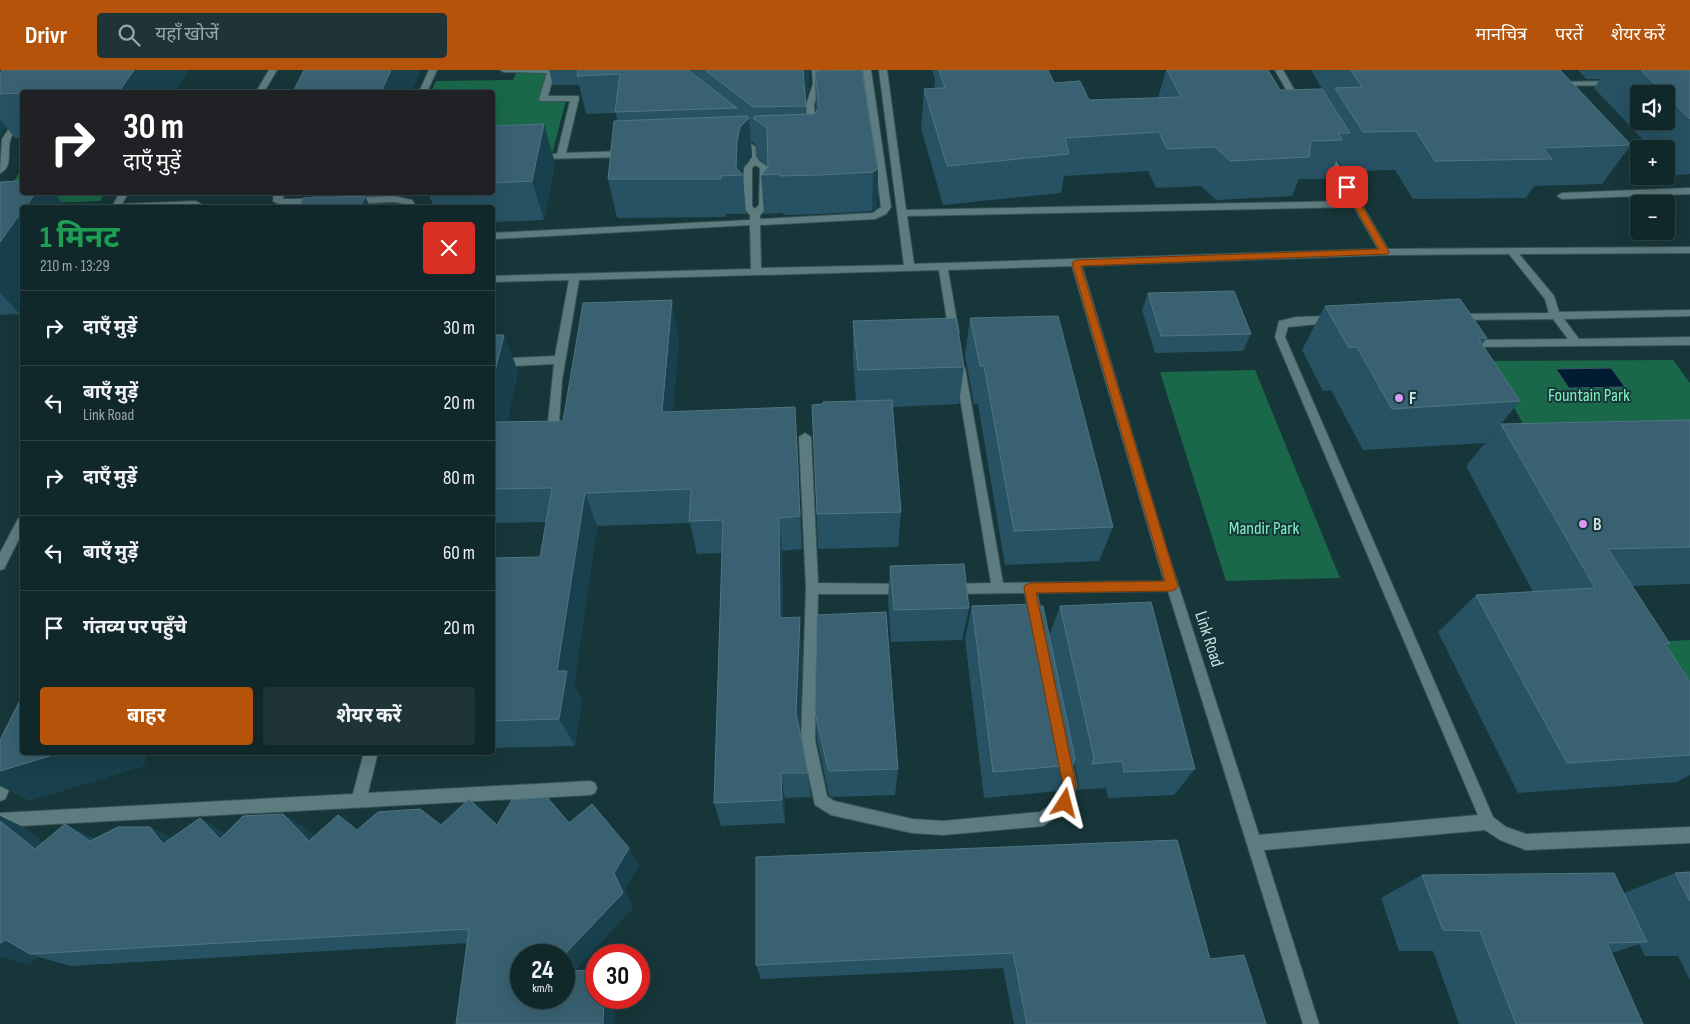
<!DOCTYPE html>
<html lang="hi">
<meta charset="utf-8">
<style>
body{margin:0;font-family:"Sofia Sans Condensed","Noto Sans Devanagari",sans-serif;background:#1e3437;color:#f1f3f6;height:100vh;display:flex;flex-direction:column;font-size:19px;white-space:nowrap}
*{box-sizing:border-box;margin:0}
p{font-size:16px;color:#9ca6a9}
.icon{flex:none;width:28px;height:28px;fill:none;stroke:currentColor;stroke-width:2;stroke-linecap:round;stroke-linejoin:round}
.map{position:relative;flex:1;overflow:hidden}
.details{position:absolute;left:20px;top:135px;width:475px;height:550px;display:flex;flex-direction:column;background:#11282b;border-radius:5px;box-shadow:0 5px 20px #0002,0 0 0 1px #304447}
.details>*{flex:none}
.banner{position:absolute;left:20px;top:20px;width:475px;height:105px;border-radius:5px;box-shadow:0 5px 20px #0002,0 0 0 1px #304447;background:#202124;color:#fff;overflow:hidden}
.fabs{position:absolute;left:1630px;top:15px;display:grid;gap:10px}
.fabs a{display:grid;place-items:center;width:45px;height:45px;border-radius:5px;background:#11282b;box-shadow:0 5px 20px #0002,0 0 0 1px #304447;font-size:25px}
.speed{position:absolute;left:510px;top:874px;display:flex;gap:10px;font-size:25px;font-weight:700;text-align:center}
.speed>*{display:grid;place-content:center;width:65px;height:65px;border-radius:50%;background:#11282b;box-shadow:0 5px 20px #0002,0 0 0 1px #304447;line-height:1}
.speed small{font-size:12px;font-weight:400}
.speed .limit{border:8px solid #d22;background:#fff;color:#111}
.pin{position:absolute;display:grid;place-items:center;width:42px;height:42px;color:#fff;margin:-21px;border-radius:10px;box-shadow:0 2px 8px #0006}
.me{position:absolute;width:55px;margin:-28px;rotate:9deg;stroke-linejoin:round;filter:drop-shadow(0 0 4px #0008)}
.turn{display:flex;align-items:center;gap:18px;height:105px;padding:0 20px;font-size:22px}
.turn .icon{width:65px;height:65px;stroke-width:2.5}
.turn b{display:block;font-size:35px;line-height:42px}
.round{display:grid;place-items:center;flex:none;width:52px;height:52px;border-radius:5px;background:#1e3437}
.head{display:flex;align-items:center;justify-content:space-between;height:85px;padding:0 20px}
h1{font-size:30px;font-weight:700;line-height:38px;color:#1e9e55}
.primary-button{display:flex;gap:10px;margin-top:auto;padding:10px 20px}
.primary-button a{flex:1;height:58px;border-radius:5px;background:#b45309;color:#fff;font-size:20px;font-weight:700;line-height:58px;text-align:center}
.primary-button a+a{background:#1e3437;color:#f1f3f6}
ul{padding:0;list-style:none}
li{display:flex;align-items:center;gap:15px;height:75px;padding:0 20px;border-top:1px solid #304447}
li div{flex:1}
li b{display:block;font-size:19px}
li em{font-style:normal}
header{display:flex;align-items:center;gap:30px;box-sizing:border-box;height:70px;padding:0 25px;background:#b45309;color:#fff}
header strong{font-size:24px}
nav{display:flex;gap:28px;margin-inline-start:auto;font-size:18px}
.search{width:350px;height:45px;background:#1e3437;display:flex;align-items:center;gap:12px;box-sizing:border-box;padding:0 18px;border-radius:5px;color:#9ca6a9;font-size:19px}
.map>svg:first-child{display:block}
.green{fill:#196849}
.water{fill:#011b33;stroke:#3e5667}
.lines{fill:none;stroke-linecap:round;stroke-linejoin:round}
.minor-casing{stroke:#3a5356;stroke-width:2}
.minor{fill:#5d7c80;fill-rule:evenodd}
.wall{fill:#275263;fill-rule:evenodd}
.shaded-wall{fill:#19404d}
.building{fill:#396171;stroke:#507582}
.route{fill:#b45309;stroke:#753606}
.poi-dot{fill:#db99f5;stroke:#173639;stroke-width:2}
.labels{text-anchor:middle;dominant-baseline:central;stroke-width:4;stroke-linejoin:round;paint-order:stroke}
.park-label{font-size:18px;fill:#80f0bd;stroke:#173639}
.poi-label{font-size:18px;font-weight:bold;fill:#cedfe1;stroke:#173639;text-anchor:start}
.street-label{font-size:18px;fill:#cedfe1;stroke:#173639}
</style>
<header>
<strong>Drivr</strong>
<div class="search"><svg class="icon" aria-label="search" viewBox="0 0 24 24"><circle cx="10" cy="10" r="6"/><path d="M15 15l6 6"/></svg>यहाँ खोजें</div>
<nav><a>मानचित्र</a><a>परतें</a><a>शेयर करें</a></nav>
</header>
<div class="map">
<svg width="1690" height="954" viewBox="0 0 1690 954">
<rect width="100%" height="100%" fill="#173639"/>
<g class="green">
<polygon points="516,3 547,3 539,30 566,30 552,84 493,85 492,22 431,22 436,11 513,10"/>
<polygon points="22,99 22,122 105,123 100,131 0,135 0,131"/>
<polygon points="1673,290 1690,313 1690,360 1527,361 1488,291"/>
<polygon points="1255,300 1340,508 1226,511 1160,302"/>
<polygon points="1690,570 1690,675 1629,573"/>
</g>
<polygon class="water" points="1611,298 1625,317 1569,318 1556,299"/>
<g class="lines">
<g class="minor-casing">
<g id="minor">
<polygon points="269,0 277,0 264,22 256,22"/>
<polygon points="429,0 437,0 427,22 419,22"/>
<polygon points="500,0 555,0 548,26 578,26 579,28 566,83 627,81 631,84 627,87 534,89 534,85 537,84 557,84 570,31 540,31 539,29 547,3 504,2"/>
<polygon points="812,0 820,0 821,14 814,35 816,60 812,63 808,60 806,35 813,14"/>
<path d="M863,0H871L891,137L886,144L875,149L760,155L761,198L904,195L879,0H887L906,140L1351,131L1323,82L1327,79L1331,82L1388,179L1690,177V183L1519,184L1554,226L1559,242L1690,240V246L1564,249L1579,269L1690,267V275L1463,277L1462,274L1463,271L1467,270L1568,269L1553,249L1454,250L1453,248L1454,246L1458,244L1549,243L1545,229L1509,184L1385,185L1082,196L1168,483L1259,765L1478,745L1275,267L1279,251L1297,247L1333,246L1337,248L1338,250L1337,252L1288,257L1285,267L1493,747L1506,757L1526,764L1690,757V773L1526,780L1500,770L1485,760L1264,780L1319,954H1303L1168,521L1037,523L1043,550L1041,554L1036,556L1031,554L1029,550L1025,523L950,524L945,523L944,519L945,515L950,514L991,513L955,298L960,294L965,298L1003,513L1164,511L1072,196L948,200L959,263L954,267L949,263L939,200L579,210L562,310L559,352L550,369H542L540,366L548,352L554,294L492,297V289L555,286L569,210L492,212V206L751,199L750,155L492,169V163L750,150V145L742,137L744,98L750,91V81L735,68L739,65L757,78L758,90L768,97L769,136L760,145V149L873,143L881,137ZM755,95L760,98L759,135L755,139L752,136V98ZM1354,137L1378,179L914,194L907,146Z"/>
<polygon points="1275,0 1283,0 1303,35 1302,37 1296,37"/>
<polygon points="1615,11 1616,13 1612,15 1557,16 1553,14 1557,12"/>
<path d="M19,43H22C22,54 13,60 10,71C7,81 13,98 0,103L2,69Z"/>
<polygon points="1690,118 1690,124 1562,129 1557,126 1562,123"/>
<path d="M120,122H129L122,134L196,131L201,134C192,141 116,138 100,138L113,135Z"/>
<path d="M274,122H284L283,129H316L321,132C313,138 281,137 273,131Z"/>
<polygon points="394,126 412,130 417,138 408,138 406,134 394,132 351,134 346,131 351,128"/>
<polygon points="805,363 811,367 818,513 905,514 910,515 911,519 910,523 905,524 818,524 815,670 827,726 834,731 912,749 943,751 1040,742 1059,729 1063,715 1058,689 1060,684 1065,682 1070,684 1077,715 1072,733 1070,738 1043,756 943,765 912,763 831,745 815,735 801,670 806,518 799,367"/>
<polygon points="22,447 22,463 4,499 0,500 0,483 18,449"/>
<polygon points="22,670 22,682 27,682 5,729 0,731 0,708 17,672"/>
<polygon points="364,682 378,682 368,723 590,711 595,713 597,718 595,723 590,725 0,757 0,743 353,724"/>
</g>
</g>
<use href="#minor" class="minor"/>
</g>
<g class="wall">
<polygon points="2,0 189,0 174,22 22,22 22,68 15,68 6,57 0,66 0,3"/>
<polygon points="549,0 809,0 809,19 805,32 806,44 814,44 816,42 815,1 862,0 878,99 877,138 872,141 821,144 783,145 783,143 764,144 761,105 768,97 768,96 756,87 755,74 751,71 752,87 744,95 742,104 743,105 746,144 726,144 726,147 617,148 608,109 617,51 616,43 586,44 579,15 553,15"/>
<polygon points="932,0 1048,0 1054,13 1089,30 1158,28 1166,0 1268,0 1280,20 1322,19 1311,0 1560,0 1631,75 1602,114 1534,116 1526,128 1413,129 1395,100 1345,101 1337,89 1332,101 1328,102 1324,109 1299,109 1292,126 1216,130 1201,116 1156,118 1148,101 1064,106 1061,123 943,135 921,58 924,19 934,19 935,10"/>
<path d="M1578,0H1690V104L1676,105L1666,94V79H1652L1594,18L1600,9H1586ZM1639,24H1666V51H1639Z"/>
<polygon points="544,54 555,93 544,150 492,152 492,138 434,138 428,122 492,122 492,56"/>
<polygon points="0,112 22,122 54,122 66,138 20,244 0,245"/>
<polygon points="309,122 374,122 373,125 312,127"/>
<polygon points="1148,223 1251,264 1243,281 1155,283 1142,240"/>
<polygon points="1325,236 1487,268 1482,275 1520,331 1485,373 1363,380 1331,320 1323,321 1302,280"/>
<polygon points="970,248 1113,457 1099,491 1005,495 978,334 974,334 965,286"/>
<polygon points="853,251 964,297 959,334 892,337 901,442 898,477 818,479 812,335 856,331 853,289"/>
<polygon points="492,265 518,301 507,352 563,351 679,267 673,341 797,372 802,479 782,481 783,547 802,577 800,658 808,703 811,727 785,728 785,753 721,756 714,733 722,483 697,484 690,453 597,456 574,615 582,630 575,676 492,678 492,488 540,487 546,452 492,453"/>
<polygon points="1690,350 1690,514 1632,516 1670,574 1667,577 1690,612 1690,705 1677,712 1518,723 1438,562 1476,525 1533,522 1466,396 1501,354"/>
<polygon points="890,496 969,538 962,570 891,572 888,529"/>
<polygon points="972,536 1036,537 1049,566 1060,536 1195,699 1174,725 1108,728 1106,718 1077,720 1079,715 1074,691 1073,695 1059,721 984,728 965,569"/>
<polygon points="815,642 898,699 895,725 831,727 829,725 817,670"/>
<polygon points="283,744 309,761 314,767 357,760 441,755 497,755 569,753 639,795 625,818 633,838 574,901 596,928 467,873 70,896 39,887 27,894 0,886 0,746 25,758 43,773 95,768 150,757 171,768 200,748 226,764"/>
<polygon points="756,787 1210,889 1266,954 1014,954 1003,898 761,909 756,895"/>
<polygon points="1690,802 1690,910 1678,886 1645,886 1639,874 1612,883 1643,954 1459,954 1433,881 1399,881 1381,828 1422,805 1624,823 1675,803"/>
</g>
<g class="shaded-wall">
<polygon points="134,0 189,0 174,22 121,22 120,20"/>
<polygon points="391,0 421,0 412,22 381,22"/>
<polygon points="803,0 809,0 809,19 804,35"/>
<polygon points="749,48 752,87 744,95 742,105 736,98 737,71 740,57"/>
<polygon points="0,49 6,57 0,66"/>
<polygon points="544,54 555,93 544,150 532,111"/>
<polygon points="878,99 877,138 872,141 873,102"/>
<polygon points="36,122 54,122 66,138 25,138"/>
<polygon points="365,126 369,135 368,138 360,138"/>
<polygon points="22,141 22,239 20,244 0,223 0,172"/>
<polygon points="672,230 679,267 670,377 662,342"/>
<polygon points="504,265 518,301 503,368 492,344 492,313"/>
<polygon points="795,337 797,372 802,479 800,446"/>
<polygon points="585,423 597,456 574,615 582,630 575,676 559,649 557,601"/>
<polygon points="779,448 782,481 783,578 780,548"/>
<polygon points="800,547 802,577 799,670 796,643"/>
<polygon points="63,682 148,682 144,696 30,731 0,716 0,701"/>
<polygon points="781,703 785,728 785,753 782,730"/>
<polygon points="283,744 309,761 334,787 309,771"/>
<polygon points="0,746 25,758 73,796 35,779 0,751"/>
<polygon points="200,748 229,766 220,769"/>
<polygon points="65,754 101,771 90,771"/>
<polygon points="150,757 182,774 163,774"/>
<polygon points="629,778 639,795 625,818 633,838 564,912 564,885"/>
<polygon points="0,868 6,870 30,884 39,887 27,894 0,886"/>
<polygon points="604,928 616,928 615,954 603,954"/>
</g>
<g class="building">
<polygon points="2,0 134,0 120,20 22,22 22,23 0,24 0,3"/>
<polygon points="304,0 391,0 381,22 293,22"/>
<polygon points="578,0 688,0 737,38 615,42 620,4 577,6"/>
<polygon points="705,0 803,0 806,36 753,37"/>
<polygon points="862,0 878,99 873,102 820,105 780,106 780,104 761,105 768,97 767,58 753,48 755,46 814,44 819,39 815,1"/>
<polygon points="939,0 1048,0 1054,13 1080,11 1089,30 1181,27 1167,0 1268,0 1280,20 1322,19 1350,63 1338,63 1342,70 1311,71 1309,87 1230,91 1215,77 1167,79 1159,62 1065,68 1069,84 947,96 924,19 945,18"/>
<polygon points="1351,0 1560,0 1631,75 1543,78 1552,89 1435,91 1416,61 1363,62 1335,18 1362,17"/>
<polygon points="1641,0 1690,0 1690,49 1666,25 1666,24 1665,24"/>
<polygon points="746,46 749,48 740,57 737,71 736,98 743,105 721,106 721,109 608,109 614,51"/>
<polygon points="544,54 532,111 492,113 492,56"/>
<polygon points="22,111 22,122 36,122 25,138 22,138 22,141 0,172 0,112"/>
<polygon points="365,126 360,138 299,138 303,128"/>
<polygon points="1234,221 1251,264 1161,266 1148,223"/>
<polygon points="1460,229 1487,268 1478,268 1520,331 1392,339 1357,277 1349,278 1325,236"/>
<polygon points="672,230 662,342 795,337 800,446 779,448 780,548 800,547 796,643 808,703 781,703 782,730 714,733 723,450 689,451 691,419 585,423 557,601 567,601 559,649 492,651 492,488 540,487 552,418 492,419 492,352 563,351 583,233"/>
<polygon points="1058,246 1113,457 1014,461 984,296 980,296 970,248"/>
<polygon points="956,248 964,297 858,300 853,251"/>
<polygon points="492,265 504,265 492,313"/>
<polygon points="892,330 901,442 817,444 812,335 823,334 823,332"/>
<polygon points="1690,350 1690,477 1608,479 1670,574 1665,574 1690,612 1690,685 1567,693 1476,525 1595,518 1501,354"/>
<polygon points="964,494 969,538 894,540 890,496"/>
<polygon points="1151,532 1195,699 1124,702 1122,691 1092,694 1094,688 1060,536"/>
<polygon points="1036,534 1036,537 1043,536 1075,689 1073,695 993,702 972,536"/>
<polygon points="886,542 898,699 830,701 828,699 815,642 817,545"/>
<polygon points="22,626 22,682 63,682 0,701 0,670"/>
<polygon points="547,727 569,753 592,734 629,778 614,803 623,823 564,885 521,885 521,928 564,928 564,902 596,899 596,928 604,928 603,954 456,954 469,859 30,884 6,870 0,873 0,751 35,779 65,754 90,771 118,757 150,757 163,774 200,748 220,769 243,746 283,744 309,771 338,745 357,760 378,742 420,739 441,755 469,729 497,755 512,730"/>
<polygon points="1177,770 1210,889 1244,885 1266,954 1027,954 1013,883 756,895 756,787"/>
<polygon points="1690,802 1690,831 1675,803"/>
<polygon points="1614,803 1647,872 1607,873 1643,954 1516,954 1480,861 1443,860 1422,805"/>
</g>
<polygon class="route" points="1344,115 1351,117 1389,182 1388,184 1081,196 1178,516 1176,519 1172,521 1036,523 1076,715 1069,738 1065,739 1060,738 1058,733 1063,715 1024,518 1025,515 1030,513 1165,511 1072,193 1076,190 1379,179 1343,117"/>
<g class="poi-dot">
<circle cx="1399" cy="328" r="5"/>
<circle cx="1583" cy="454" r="5"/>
</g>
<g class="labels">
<g class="park-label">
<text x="1589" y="325">Fountain Park</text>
<text x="1264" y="458">Mandir Park</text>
</g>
<g class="poi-label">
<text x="1409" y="328">F</text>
<text x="1593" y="454">B</text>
</g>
<g class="street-label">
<text transform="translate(1209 569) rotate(72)">Link Road</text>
</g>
</g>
</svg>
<div class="fabs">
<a><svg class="icon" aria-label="sound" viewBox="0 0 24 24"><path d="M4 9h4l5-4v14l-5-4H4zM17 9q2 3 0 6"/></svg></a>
<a>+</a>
<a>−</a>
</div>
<div class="speed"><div>24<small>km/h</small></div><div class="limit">30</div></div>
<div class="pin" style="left:1347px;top:117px;background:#d93025"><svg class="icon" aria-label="arrive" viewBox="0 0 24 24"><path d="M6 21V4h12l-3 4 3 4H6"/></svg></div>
<svg class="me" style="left:1065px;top:733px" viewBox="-20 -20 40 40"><path d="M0-17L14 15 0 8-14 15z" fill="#b45309" stroke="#fff" stroke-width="4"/></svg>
<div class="banner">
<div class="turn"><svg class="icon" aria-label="right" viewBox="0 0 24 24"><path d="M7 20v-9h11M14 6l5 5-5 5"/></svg><div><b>30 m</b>दाएँ मुड़ें</div></div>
</div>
<section class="details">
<div class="head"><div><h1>1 मिनट</h1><p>210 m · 13:29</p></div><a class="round" style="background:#d93025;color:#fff"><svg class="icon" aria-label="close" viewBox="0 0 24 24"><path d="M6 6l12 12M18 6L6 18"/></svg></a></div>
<ul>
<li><svg class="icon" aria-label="right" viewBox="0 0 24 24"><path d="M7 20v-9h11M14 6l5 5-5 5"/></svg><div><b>दाएँ मुड़ें</b></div><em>30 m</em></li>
<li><svg class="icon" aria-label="left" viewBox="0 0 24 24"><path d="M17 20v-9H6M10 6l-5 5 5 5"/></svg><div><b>बाएँ मुड़ें</b><p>Link Road</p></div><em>20 m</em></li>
<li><svg class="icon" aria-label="right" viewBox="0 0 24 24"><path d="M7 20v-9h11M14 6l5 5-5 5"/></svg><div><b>दाएँ मुड़ें</b></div><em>80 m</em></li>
<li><svg class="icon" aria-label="left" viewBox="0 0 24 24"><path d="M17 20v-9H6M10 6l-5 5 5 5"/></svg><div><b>बाएँ मुड़ें</b></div><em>60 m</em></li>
<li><svg class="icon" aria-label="arrive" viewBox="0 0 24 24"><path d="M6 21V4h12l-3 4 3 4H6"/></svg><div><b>गंतव्य पर पहुँचे</b></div><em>20 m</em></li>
</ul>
<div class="primary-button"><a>बाहर</a><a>शेयर करें</a></div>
</section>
</div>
